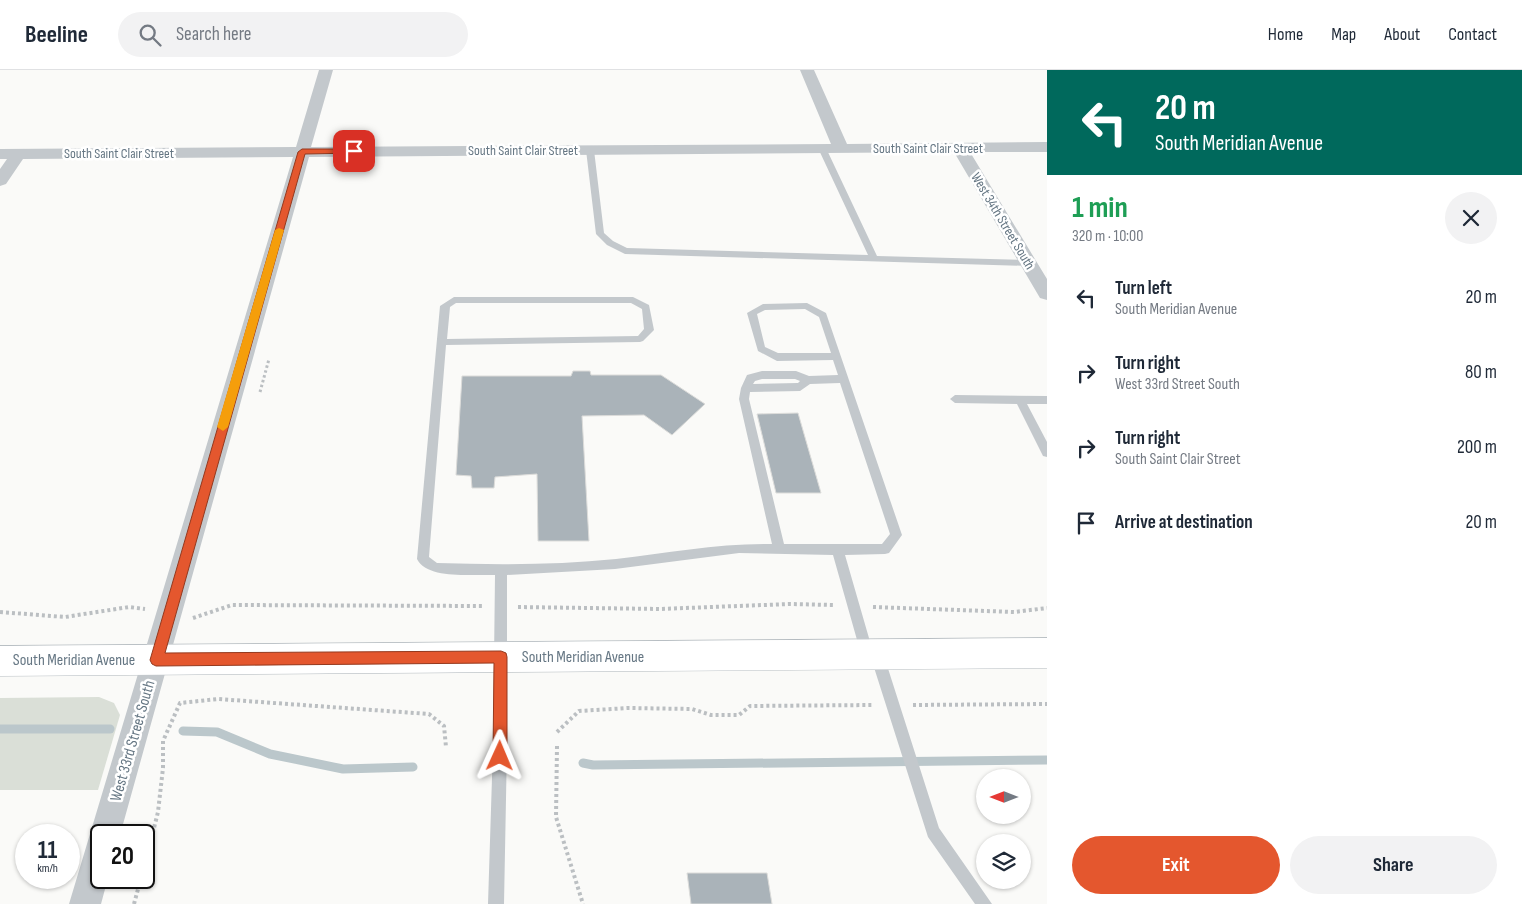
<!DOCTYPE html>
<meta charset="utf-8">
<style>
body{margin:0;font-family:"Sofia Sans Condensed",sans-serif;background:#f2f2f3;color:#1f2937;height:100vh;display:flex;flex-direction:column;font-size:19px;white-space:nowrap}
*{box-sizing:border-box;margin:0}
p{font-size:16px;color:#747a83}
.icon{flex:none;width:28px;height:28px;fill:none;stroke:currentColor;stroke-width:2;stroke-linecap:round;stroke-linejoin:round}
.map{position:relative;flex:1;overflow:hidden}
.side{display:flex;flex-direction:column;background:#fff;width:475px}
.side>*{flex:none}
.banner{background:#00695c;color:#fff;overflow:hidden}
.needle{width:32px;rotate:270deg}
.buttons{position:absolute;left:976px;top:699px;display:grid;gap:10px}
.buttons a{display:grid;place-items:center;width:55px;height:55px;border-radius:50%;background:#fff;box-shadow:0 1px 4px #0004;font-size:25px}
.speed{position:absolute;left:15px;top:754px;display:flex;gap:10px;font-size:25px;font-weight:700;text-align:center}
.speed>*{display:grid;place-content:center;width:65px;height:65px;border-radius:50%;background:#fff;box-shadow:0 1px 4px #0004;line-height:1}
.speed small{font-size:12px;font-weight:400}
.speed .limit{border:2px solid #111;border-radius:8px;background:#fff;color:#111}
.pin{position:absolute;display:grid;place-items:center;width:42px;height:42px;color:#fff;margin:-21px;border-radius:10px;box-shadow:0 2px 8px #0006}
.me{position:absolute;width:55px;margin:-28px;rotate:1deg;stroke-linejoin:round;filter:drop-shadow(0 0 4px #0008)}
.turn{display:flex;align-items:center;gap:18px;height:105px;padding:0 25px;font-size:22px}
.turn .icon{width:65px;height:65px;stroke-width:2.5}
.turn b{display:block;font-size:35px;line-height:42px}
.round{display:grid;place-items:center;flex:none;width:52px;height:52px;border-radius:26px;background:#f2f2f3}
.headline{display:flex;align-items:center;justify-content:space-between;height:85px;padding:0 25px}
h1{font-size:30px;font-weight:700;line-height:38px;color:#1e9e55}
.button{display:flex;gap:10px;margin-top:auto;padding:10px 25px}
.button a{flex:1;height:58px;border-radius:30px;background:#e4572e;color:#fff;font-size:20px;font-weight:700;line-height:58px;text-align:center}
.button a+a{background:#f2f2f3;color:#1f2937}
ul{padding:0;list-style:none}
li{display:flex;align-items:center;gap:15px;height:75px;padding:0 25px}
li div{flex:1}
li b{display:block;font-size:19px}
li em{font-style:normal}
header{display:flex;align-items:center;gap:30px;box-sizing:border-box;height:70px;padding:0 25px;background:#fff;border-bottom:1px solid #e0e1e3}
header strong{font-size:24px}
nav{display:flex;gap:28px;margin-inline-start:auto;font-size:18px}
.search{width:350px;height:45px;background:#f2f2f3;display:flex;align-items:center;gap:12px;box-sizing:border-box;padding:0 18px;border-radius:28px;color:#747a83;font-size:19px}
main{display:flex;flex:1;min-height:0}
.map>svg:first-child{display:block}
.green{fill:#dadfd7}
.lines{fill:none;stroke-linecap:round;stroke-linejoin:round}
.stream{stroke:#bbc7cb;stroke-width:9}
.building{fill:#aab3b9;stroke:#dcdcda}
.secondary-casing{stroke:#b3babf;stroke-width:1}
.path-far1{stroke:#bbbfc2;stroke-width:3;stroke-dasharray:2.5 2.5;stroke-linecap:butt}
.path{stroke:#bbbfc2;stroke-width:4;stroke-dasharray:3 3;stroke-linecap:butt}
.lane{fill:#c3c8cc;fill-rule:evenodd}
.street{fill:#c3c8cc;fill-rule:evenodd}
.secondary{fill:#fff;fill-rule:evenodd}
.route{fill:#e4572e;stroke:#94391e}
.slow{fill:#f59e0b}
.labels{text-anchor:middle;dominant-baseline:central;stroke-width:5;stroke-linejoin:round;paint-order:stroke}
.far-street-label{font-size:14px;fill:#657683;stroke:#fff}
.street-label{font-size:16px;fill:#657683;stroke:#fff}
</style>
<header>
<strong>Beeline</strong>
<div class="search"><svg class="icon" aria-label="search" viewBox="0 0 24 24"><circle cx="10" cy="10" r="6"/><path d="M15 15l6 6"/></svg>Search here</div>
<nav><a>Home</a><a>Map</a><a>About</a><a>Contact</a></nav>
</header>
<main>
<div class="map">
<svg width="1047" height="834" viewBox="0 0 1047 834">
<rect width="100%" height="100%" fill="#fafaf8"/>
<polygon class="green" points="99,627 114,633 120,645 98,720 0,720 0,628"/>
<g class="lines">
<g class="stream">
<polyline points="0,659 110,659"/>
<polyline points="183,661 217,662 270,684 343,699 413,697"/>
<polyline points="583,693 593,695 1047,690"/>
</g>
</g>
<g class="building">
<polygon points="573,301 590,301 591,305 661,305 705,334 672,365 644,345 582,346 589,471 538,471 537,404 495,407 494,418 472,418 471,406 456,405 462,306 571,306"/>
<polygon points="798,343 821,423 776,423 757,344"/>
<polygon points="687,803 767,803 772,834 691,834"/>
</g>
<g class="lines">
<g class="secondary-casing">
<polygon id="secondary" points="1047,568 1047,598 0,606 0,576"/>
</g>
<polyline class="path-far1" points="260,322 269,289"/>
<g class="path">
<polyline points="518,537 659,539 790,534 834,535"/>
<polyline points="873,537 1014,542 1047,538"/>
<polyline points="0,542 65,547 129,537 145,539"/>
<polyline points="193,548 232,535 482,536"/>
<polyline points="913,635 1047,634"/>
<polyline points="557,662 579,641 628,638 692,639 711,645 739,645 750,636 872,635"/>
<polyline points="557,676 556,747 583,834"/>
<polyline points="144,798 158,742 163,698 163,671 180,633 218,629 429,644 444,656 446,677"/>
<polyline points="134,834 141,808"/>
</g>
<g class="lane">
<polygon points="819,76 826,78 877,186 1029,190 1033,193 1029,196 625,184 607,175 596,164 586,80 590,78 594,80 604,163 613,171 627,178 868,185 818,78"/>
<path d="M454,227H633L649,235L654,260L643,271L640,272L446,275L429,487L437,493C497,495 557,495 616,489C668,483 719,473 772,474L739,329L741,318L747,305L762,301H796L809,306L838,305L833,290L777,291L758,281L747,243L763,234L807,233L826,243L902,465L889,483L885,484L845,485L873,582L877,580L882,582L884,586L939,758L992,834H975L928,767L871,588L867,590L862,588L861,584L833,485L739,483L615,499L507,505V676L504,834H488L493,676L495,505C474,504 427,510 417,489L440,236ZM456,233H631L642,239L644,259L638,266L447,269L450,237ZM805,239L819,247L831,283H778L765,277L757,244L765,240ZM762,309H795L800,311L798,313L753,314L755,311ZM840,313L890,464L882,474H784L749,329L750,322L800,321L810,314Z"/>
<polygon points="955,325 1047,326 1047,334 1027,334 1047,372 1047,387 1043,386 1017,334 955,333 950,329"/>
</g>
<polygon class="street" points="319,0 333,0 311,77 831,74 800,0 814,0 847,74 1047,72 1047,82 970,82 1047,209 1047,230 1040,228 954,82 309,87 120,765 101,765 101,808 108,808 101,834 69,834 293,87 23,89 6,114 0,116 0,99 7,89 0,89 0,79 296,77"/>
<use href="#secondary" class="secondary"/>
</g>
<polygon class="route" points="354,79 358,81 357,83 305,84 165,583 501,581 506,583 507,587 507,686 505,691 500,693 495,691 493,686 494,593 156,596 152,594 150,590 298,82 302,79"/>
<polygon class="slow" points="279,158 284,160 228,357 223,361 217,357 275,160"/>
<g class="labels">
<g class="far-street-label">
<text x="928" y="78">South Saint Clair Street</text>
<text x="523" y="80">South Saint Clair Street</text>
<text x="119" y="83">South Saint Clair Street</text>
<text transform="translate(1003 151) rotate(59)">West 34th Street South</text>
</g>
<g class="street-label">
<text x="583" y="587">South Meridian Avenue</text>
<text x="74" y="590">South Meridian Avenue</text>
<text transform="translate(133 671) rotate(-74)">West 33rd Street South</text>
</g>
</g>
</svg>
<div class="buttons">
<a><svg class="needle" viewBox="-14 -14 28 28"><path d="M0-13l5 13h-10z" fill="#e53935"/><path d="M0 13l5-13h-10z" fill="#747a83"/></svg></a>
<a><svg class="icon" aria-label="layers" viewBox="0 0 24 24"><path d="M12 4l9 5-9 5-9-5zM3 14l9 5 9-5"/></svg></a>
</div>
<div class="speed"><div>11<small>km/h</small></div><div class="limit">20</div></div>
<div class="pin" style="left:354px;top:81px;background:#d93025"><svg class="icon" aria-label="arrive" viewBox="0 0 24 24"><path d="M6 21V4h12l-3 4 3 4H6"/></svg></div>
<svg class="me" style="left:500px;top:686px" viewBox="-20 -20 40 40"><path d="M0-17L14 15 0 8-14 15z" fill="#e4572e" stroke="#fff" stroke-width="4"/></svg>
</div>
<section class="side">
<div class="banner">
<div class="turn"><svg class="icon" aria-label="left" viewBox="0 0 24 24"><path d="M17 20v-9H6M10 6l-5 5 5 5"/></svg><div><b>20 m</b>South Meridian Avenue</div></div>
</div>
<div class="headline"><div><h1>1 min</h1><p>320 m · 10:00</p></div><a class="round"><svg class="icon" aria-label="close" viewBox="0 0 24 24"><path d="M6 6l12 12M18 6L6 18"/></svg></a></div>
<ul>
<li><svg class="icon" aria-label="left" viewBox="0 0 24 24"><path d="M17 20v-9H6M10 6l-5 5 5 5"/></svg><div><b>Turn left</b><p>South Meridian Avenue</p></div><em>20 m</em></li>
<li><svg class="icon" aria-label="right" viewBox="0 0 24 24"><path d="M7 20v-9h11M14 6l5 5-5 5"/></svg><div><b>Turn right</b><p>West 33rd Street South</p></div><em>80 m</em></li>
<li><svg class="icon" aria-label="right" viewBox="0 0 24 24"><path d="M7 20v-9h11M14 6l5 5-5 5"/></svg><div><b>Turn right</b><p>South Saint Clair Street</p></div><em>200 m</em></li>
<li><svg class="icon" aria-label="arrive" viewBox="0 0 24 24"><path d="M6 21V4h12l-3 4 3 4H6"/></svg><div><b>Arrive at destination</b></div><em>20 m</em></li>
</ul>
<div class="button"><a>Exit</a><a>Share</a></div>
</section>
</main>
